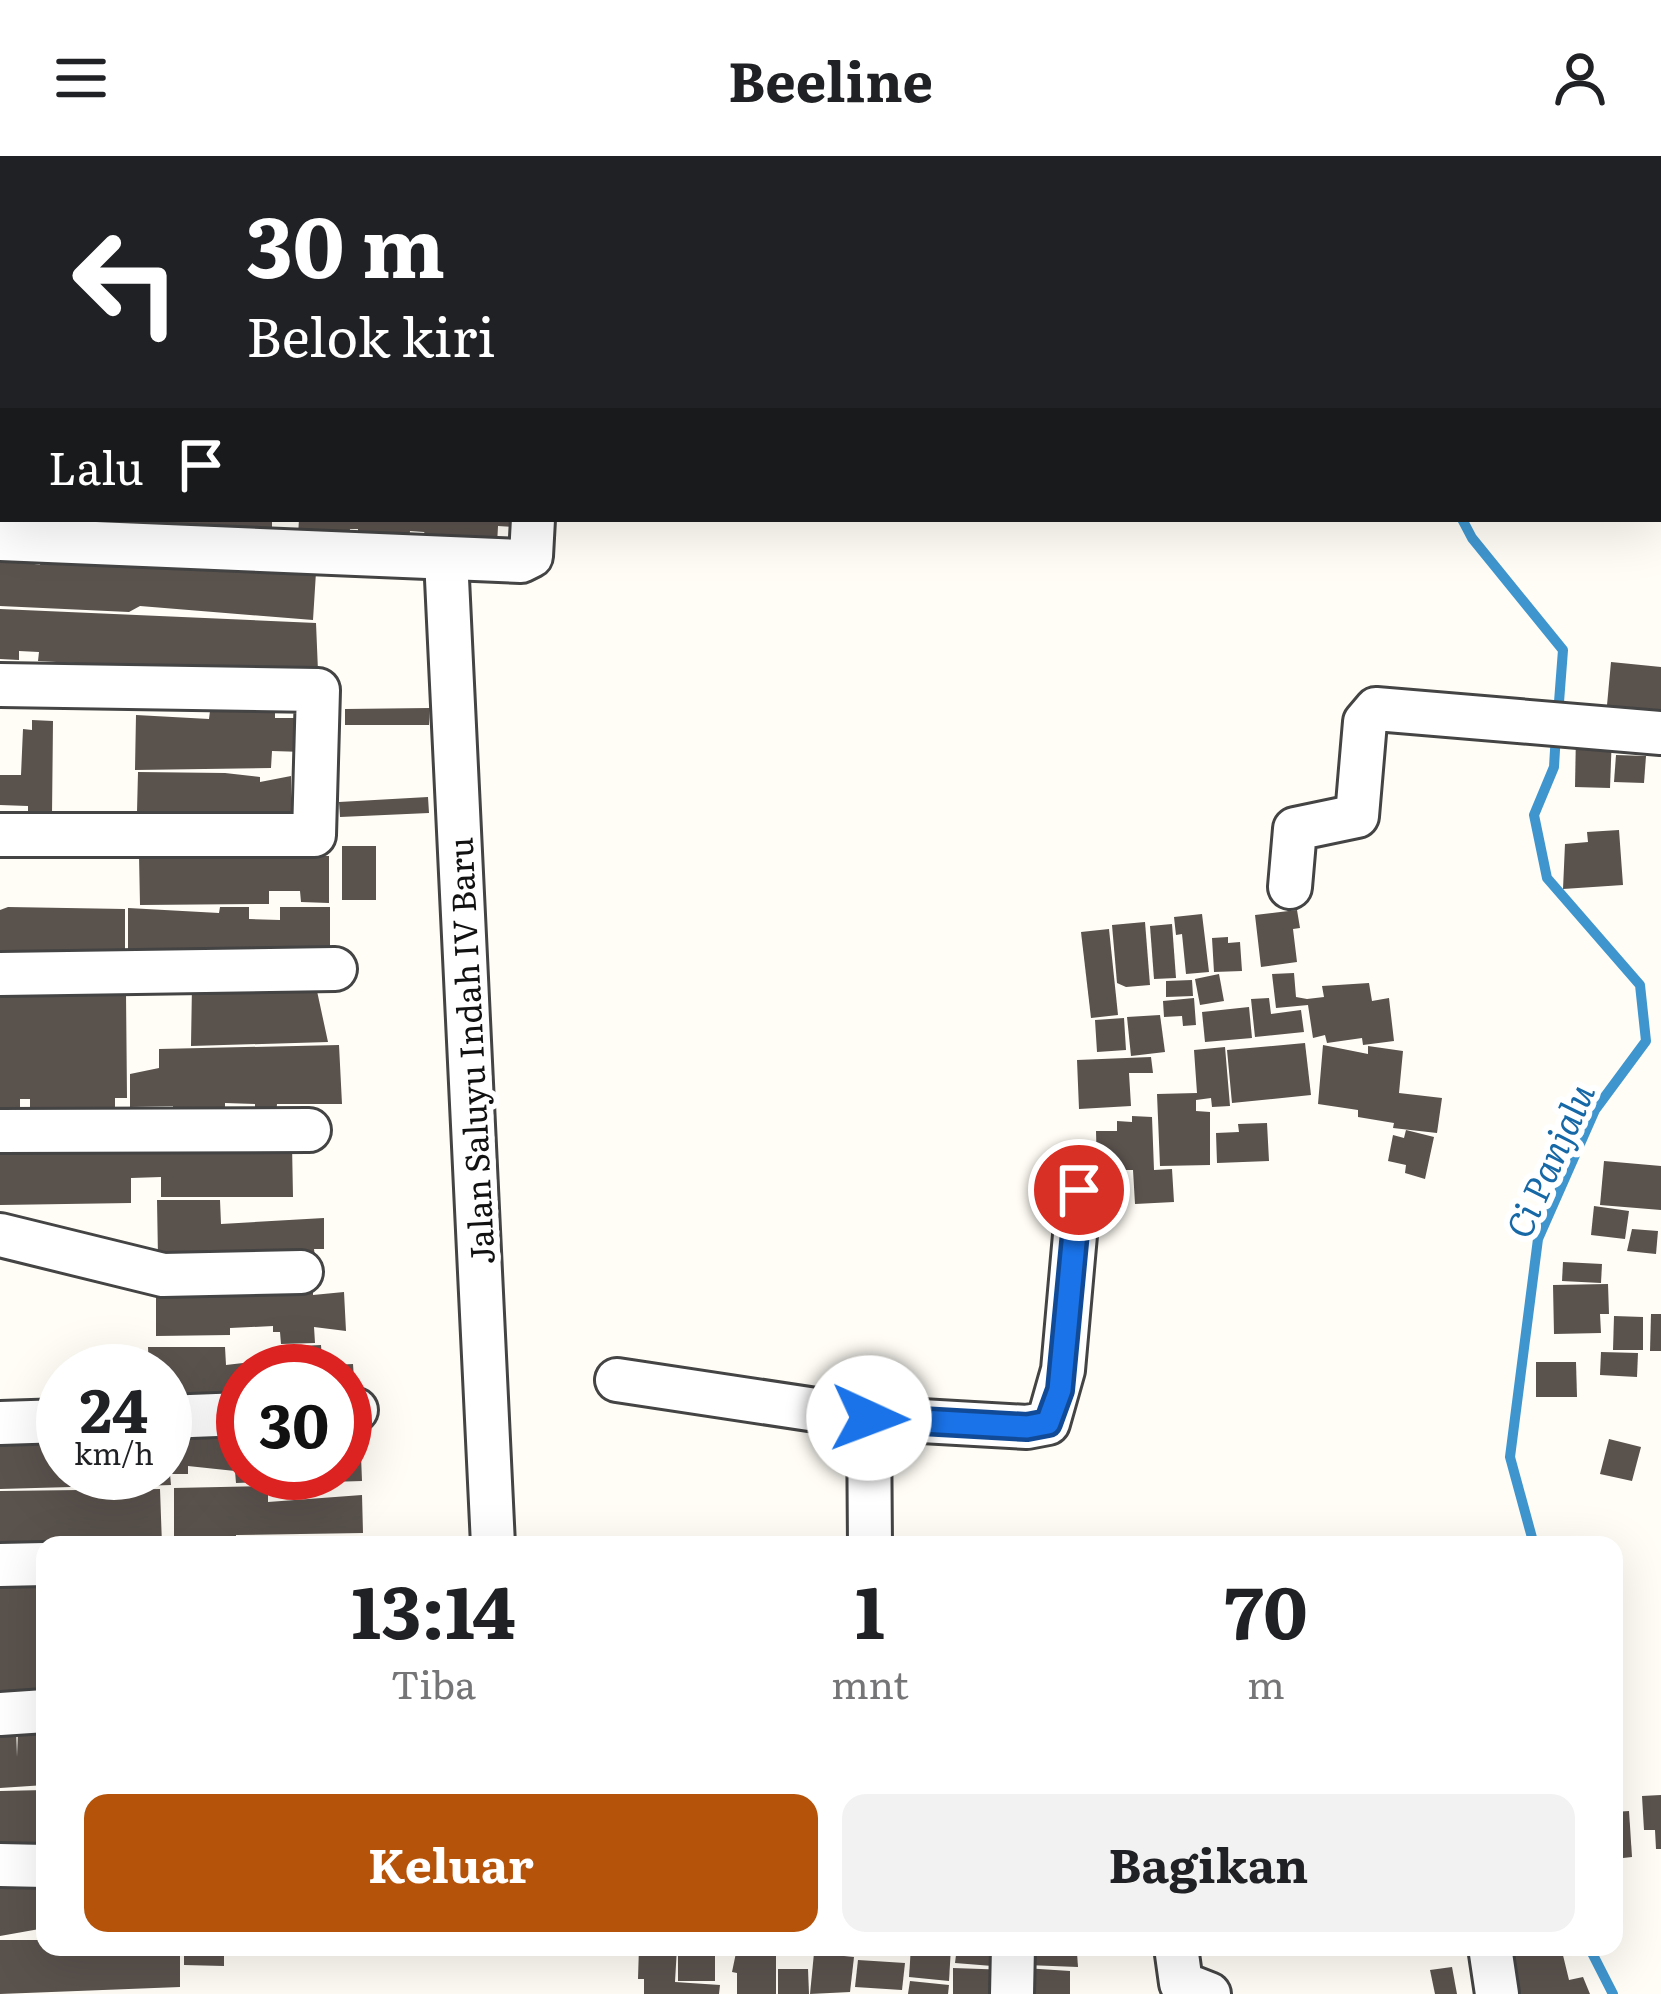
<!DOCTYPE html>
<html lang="id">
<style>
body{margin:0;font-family:Literata,serif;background:#f2f2f2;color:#202124;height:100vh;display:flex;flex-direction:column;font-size:45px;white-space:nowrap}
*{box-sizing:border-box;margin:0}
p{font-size:39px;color:#757577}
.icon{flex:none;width:66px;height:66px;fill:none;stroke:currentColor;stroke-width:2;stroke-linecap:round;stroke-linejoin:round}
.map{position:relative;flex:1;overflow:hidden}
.sheet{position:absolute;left:36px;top:1380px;width:1587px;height:420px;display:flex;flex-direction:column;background:#fff;border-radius:24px;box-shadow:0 12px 48px #0002}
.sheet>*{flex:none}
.guide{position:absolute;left:0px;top:0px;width:1662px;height:366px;box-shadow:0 12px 48px #0002;background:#202124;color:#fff;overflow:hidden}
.speed{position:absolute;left:36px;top:1188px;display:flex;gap:24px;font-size:60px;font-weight:700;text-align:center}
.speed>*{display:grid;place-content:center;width:156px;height:156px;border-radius:50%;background:#fff;box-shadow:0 12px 48px #0002;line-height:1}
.speed small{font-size:30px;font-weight:400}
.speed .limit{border:18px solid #d22;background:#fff;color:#111}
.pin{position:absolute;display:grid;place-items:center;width:102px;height:102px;color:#fff;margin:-51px;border:6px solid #fff;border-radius:50%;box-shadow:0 3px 12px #0007}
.me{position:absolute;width:132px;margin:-66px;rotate:92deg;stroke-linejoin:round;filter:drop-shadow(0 0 9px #0008)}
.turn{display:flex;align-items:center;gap:42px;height:252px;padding:0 48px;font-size:54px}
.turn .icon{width:156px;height:156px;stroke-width:2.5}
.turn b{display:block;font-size:84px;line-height:102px}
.then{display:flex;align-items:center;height:114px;padding:0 48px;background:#0003;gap:24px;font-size:45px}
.eta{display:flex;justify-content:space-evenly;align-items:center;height:204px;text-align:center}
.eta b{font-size:72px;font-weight:700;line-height:84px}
.action{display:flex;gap:24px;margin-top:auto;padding:24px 48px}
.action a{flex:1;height:138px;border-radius:24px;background:#b45309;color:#fff;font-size:48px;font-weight:700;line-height:138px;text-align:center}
.action a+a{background:#f2f2f2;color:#202124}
header{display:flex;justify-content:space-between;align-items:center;height:156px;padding:0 48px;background:#fff;font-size:54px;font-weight:700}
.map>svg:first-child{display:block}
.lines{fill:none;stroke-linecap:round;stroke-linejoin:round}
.stream{stroke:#3f96cf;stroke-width:10}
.building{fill:#5a524d}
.minor-casing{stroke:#444;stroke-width:48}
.minor{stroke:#fff;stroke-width:42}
.route-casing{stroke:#114b97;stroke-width:30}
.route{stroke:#1a73e8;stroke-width:21}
.labels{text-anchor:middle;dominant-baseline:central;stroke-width:12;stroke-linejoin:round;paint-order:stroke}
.street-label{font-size:33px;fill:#111;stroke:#fff}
.water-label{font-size:36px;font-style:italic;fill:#1768a6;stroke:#fff}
</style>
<header><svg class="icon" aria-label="menu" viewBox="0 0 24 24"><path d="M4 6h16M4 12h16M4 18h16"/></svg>Beeline<svg class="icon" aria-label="person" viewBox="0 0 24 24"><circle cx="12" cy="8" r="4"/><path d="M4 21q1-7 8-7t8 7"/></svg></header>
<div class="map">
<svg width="1661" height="1838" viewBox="0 0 1661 1838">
<rect width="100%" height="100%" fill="#fffdf5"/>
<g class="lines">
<g class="stream">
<polyline points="1371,0 1374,3"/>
<polyline points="1462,363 1472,382 1563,494 1558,559"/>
<polyline points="1534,1389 1510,1301 1538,1083 1595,954 1646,885 1640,829 1547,722 1534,659 1554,611 1556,577"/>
<polyline points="1589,1791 1613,1838"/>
</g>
</g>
<g class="building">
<polygon points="143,363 272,363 272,373 202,370 201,378 185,377 185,369 154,375 154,367"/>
<polygon points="299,363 518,363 517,371 498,370 497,389 429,385 424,376 410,375 409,384 358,378 358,373 350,373 349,381 298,380"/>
<polygon points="42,391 213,410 213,415 226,415 227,404 316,416 313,464 140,450 129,456 0,450 0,402 40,409"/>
<polygon points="0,453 316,467 318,515 268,512 268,519 219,518 220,509 93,515 94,508 38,505 39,496 19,495 19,504 0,503"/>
<polygon points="1611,506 1661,511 1661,566 1606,560"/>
<polygon points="430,552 429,569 345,569 345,553"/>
<polygon points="210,555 275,555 275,562 304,562 304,596 272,595 271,612 135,614 136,559 209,563"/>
<polygon points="32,564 53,565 52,660 28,659 28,650 0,649 0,619 21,619 23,573 32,574"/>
<polygon points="1576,578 1612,579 1610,632 1575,631"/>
<polygon points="1616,599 1646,600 1644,627 1614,626"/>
<polygon points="138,616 225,617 260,621 260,626 291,620 291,656 137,656"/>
<polygon points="428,641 429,657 340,661 339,646"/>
<polygon points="1619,674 1623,729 1563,733 1565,688 1588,686 1587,676"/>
<rect x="342" y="690" width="34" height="54"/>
<polygon points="139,699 329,700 329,747 301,746 300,735 269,735 269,748 140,749"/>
<polygon points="8,751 125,753 125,807 0,807 0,754"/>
<polygon points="220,751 249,751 249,763 280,764 280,751 330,751 330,803 128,807 128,752 219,757"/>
<polygon points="1297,754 1300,772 1293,773 1297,806 1261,811 1255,759"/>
<polygon points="1202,758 1209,816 1186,818 1182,778 1176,779 1174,761"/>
<polygon points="1145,766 1150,829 1126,831 1117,827 1112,769"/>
<polygon points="1172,768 1176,822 1154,823 1150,770"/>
<polygon points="1109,773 1118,859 1091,862 1081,776"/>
<polygon points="1228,781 1228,787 1240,786 1242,815 1214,816 1212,782"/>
<polygon points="1294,817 1296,841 1307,843 1324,841 1322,830 1369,827 1372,845 1389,842 1394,885 1363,889 1362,882 1327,887 1325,879 1313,882 1308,849 1276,852 1272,818"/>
<polygon points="1219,818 1224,845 1200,849 1195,823"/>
<polygon points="1192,824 1193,840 1166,841 1166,825"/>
<polygon points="192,829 223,829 224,836 317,835 328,886 191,890"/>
<polygon points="90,832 126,837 127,942 115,942 115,951 48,952 48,962 30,962 30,943 20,943 20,952 0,951 0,833 73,839 90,839"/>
<polygon points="1194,842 1196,869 1183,870 1182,860 1164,861 1163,845"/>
<polygon points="1269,842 1271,858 1301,854 1304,876 1255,881 1251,843"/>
<polygon points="1249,851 1252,882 1205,886 1202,856"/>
<polygon points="1160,859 1165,896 1131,900 1127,861"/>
<polygon points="1124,862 1126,894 1097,896 1095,864"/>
<polygon points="1305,887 1311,939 1232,947 1227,894"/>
<polygon points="339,889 342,948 277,948 276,958 255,957 255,948 225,947 225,953 207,957 173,960 173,950 130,951 130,918 159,912 159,893"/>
<polygon points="1323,889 1368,898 1368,890 1403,895 1399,937 1442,942 1437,977 1393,972 1394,967 1358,961 1358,954 1318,948"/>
<polygon points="1225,891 1230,950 1212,951 1211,942 1196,944 1196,955 1210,956 1210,1009 1160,1010 1157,938 1197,937 1194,894"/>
<polygon points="1151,901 1153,917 1129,917 1131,950 1079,953 1077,904"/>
<polygon points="1132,960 1152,961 1154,1014 1172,1013 1174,1046 1135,1048 1133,1014 1097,1014 1096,975 1117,975 1117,965 1132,966"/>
<polygon points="1267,967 1269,1005 1217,1007 1216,977 1239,976 1238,968"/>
<polygon points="1406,974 1434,981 1425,1023 1405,1017 1406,1009 1388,1005 1393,979 1404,982"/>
<polygon points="292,988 293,1041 161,1041 161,1021 131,1022 131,1047 0,1049 0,993"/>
<polygon points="1604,1005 1661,1010 1661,1054 1600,1049"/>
<polygon points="157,1044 220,1044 221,1068 324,1062 324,1093 314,1093 315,1101 158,1101"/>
<polygon points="1594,1050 1629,1055 1625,1083 1591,1079"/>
<polygon points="1632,1073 1658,1075 1656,1098 1627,1095"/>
<polygon points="1563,1106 1602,1108 1601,1127 1562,1125"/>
<polygon points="1608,1128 1609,1158 1600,1158 1601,1177 1554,1178 1553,1129"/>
<polygon points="313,1129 313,1139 344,1136 346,1175 314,1171 315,1187 281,1188 280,1176 273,1176 273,1170 230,1172 230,1179 156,1180 156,1142 279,1139 281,1131"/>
<polygon points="1651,1158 1661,1158 1661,1195 1650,1195"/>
<polygon points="1614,1160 1643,1161 1643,1194 1613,1194"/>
<polygon points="321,1189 322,1203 332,1203 332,1209 353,1208 355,1238 345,1238 345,1215 243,1215 243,1241 165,1251 165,1215 149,1215 148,1191 225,1191 226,1209 276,1203 275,1191"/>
<polygon points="1601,1196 1638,1197 1637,1221 1600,1219"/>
<polygon points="1536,1206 1576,1206 1577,1241 1536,1241"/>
<polygon points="345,1274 360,1274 362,1325 297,1327 296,1317 345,1317"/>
<polygon points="243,1277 243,1317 266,1317 266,1326 236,1327 235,1315 188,1310 188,1318 170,1318 171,1329 109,1331 109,1317 165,1317 165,1280"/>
<polygon points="1609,1283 1641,1291 1632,1325 1600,1318"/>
<polygon points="63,1285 63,1317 106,1317 106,1330 0,1333 0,1286"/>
<polygon points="268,1330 268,1346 362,1339 363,1377 236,1379 236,1388 213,1389 206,1389 206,1380 174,1380 174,1332"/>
<polygon points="160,1333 162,1389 32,1387 33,1395 0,1396 0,1335"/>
<polygon points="45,1424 45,1545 0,1545 0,1426"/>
<polygon points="16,1571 17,1601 18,1574 45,1573 45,1629 0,1632 0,1572"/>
<polygon points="45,1634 45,1694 0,1695 0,1635"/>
<polygon points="1661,1639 1661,1693 1656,1693 1655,1674 1644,1674 1642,1640"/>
<polygon points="1629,1655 1632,1701 1614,1703 1614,1656"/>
<polygon points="22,1723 22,1731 45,1731 45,1772 0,1780 0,1730"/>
<polygon points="0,1784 45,1784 45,1791 180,1791 180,1831 0,1838"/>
<polygon points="184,1791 224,1791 224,1810 184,1809"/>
<polygon points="639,1791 677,1791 675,1826 720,1829 719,1838 644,1838 644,1823 638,1823"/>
<rect x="678" y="1791" width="37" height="34"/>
<polygon points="852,1791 907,1791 907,1798 852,1799"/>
<polygon points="911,1791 951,1791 949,1825 909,1821"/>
<polygon points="957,1791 1007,1791 1005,1811 955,1807"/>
<polygon points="1497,1791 1561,1791 1569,1824 1583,1821 1590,1838 1505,1838"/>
<polygon points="737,1792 776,1793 776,1838 737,1838 737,1817 732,1816"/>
<polygon points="1027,1795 1077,1797 1078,1811 1027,1809"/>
<polygon points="814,1797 854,1801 850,1836 810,1838"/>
<polygon points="858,1804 905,1807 902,1834 855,1831"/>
<polygon points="1452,1811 1457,1838 1435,1838 1430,1814"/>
<polygon points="953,1812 1010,1814 1010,1838 953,1838"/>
<polygon points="1024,1812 1070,1815 1070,1838 1022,1838"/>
<polygon points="778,1813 808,1813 809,1838 778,1838"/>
<polygon points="910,1825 949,1829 948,1838 908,1838"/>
</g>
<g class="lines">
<g class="minor-casing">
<g id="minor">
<polyline points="914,0 978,3"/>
<polyline points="542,3 542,0"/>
<polyline points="592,3 592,0"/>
<polyline points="0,91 3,92"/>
<polyline points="0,240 3,240"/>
<polyline points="1659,271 1661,270"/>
<polyline points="0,383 521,405 531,400 533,363"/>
<polyline points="446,402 493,1389"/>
<polyline points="0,529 318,534 314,679 0,679"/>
<polyline points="1290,731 1295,673 1357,660 1365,566 1376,553 1661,577"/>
<polyline points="0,818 335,813"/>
<polyline points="0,975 309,974"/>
<polyline points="0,1079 163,1119 301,1116"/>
<polyline points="617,1224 869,1262"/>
<polyline points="345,1254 356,1254"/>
<polyline points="165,1261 243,1258"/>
<polyline points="0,1267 63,1265"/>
<polyline points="870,1389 869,1262 1027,1271 1048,1267 1063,1214 1079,1034"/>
<polyline points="0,1409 45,1408"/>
<polyline points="0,1558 45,1555"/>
<polyline points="0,1709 45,1710"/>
<polyline points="1176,1791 1181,1827 1209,1838"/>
<polyline points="1490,1791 1497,1838"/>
<polyline points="1012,1838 1013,1791"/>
</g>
</g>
<use href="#minor" class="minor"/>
</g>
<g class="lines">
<g class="route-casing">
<polyline id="route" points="869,1262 1027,1271 1048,1267 1060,1234 1079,1034"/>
</g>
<use href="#route" class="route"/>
</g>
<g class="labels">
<g class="street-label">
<text transform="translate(469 895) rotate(-93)">Jalan Saluyu Indah IV Baru</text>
</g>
<g class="water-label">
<text transform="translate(1548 1004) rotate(-66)">Ci Panjalu</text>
</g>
</g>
</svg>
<div class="speed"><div>24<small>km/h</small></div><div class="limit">30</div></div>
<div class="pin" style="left:1079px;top:1034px;background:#d93025"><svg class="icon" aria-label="arrive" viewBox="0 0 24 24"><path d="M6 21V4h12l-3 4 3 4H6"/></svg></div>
<svg class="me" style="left:869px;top:1262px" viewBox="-20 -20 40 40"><circle r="19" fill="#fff"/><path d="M0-13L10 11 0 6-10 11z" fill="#1a73e8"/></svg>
<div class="guide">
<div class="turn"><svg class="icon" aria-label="left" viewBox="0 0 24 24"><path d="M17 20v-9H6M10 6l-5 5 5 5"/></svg><div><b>30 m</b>Belok kiri</div></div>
<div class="then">Lalu<svg class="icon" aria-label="arrive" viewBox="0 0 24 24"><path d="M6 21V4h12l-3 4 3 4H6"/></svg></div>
</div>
<section class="sheet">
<div class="eta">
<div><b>13:14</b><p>Tiba</p></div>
<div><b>1</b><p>mnt</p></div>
<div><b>70</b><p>m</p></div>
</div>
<div class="action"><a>Keluar</a><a>Bagikan</a></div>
</section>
</div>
